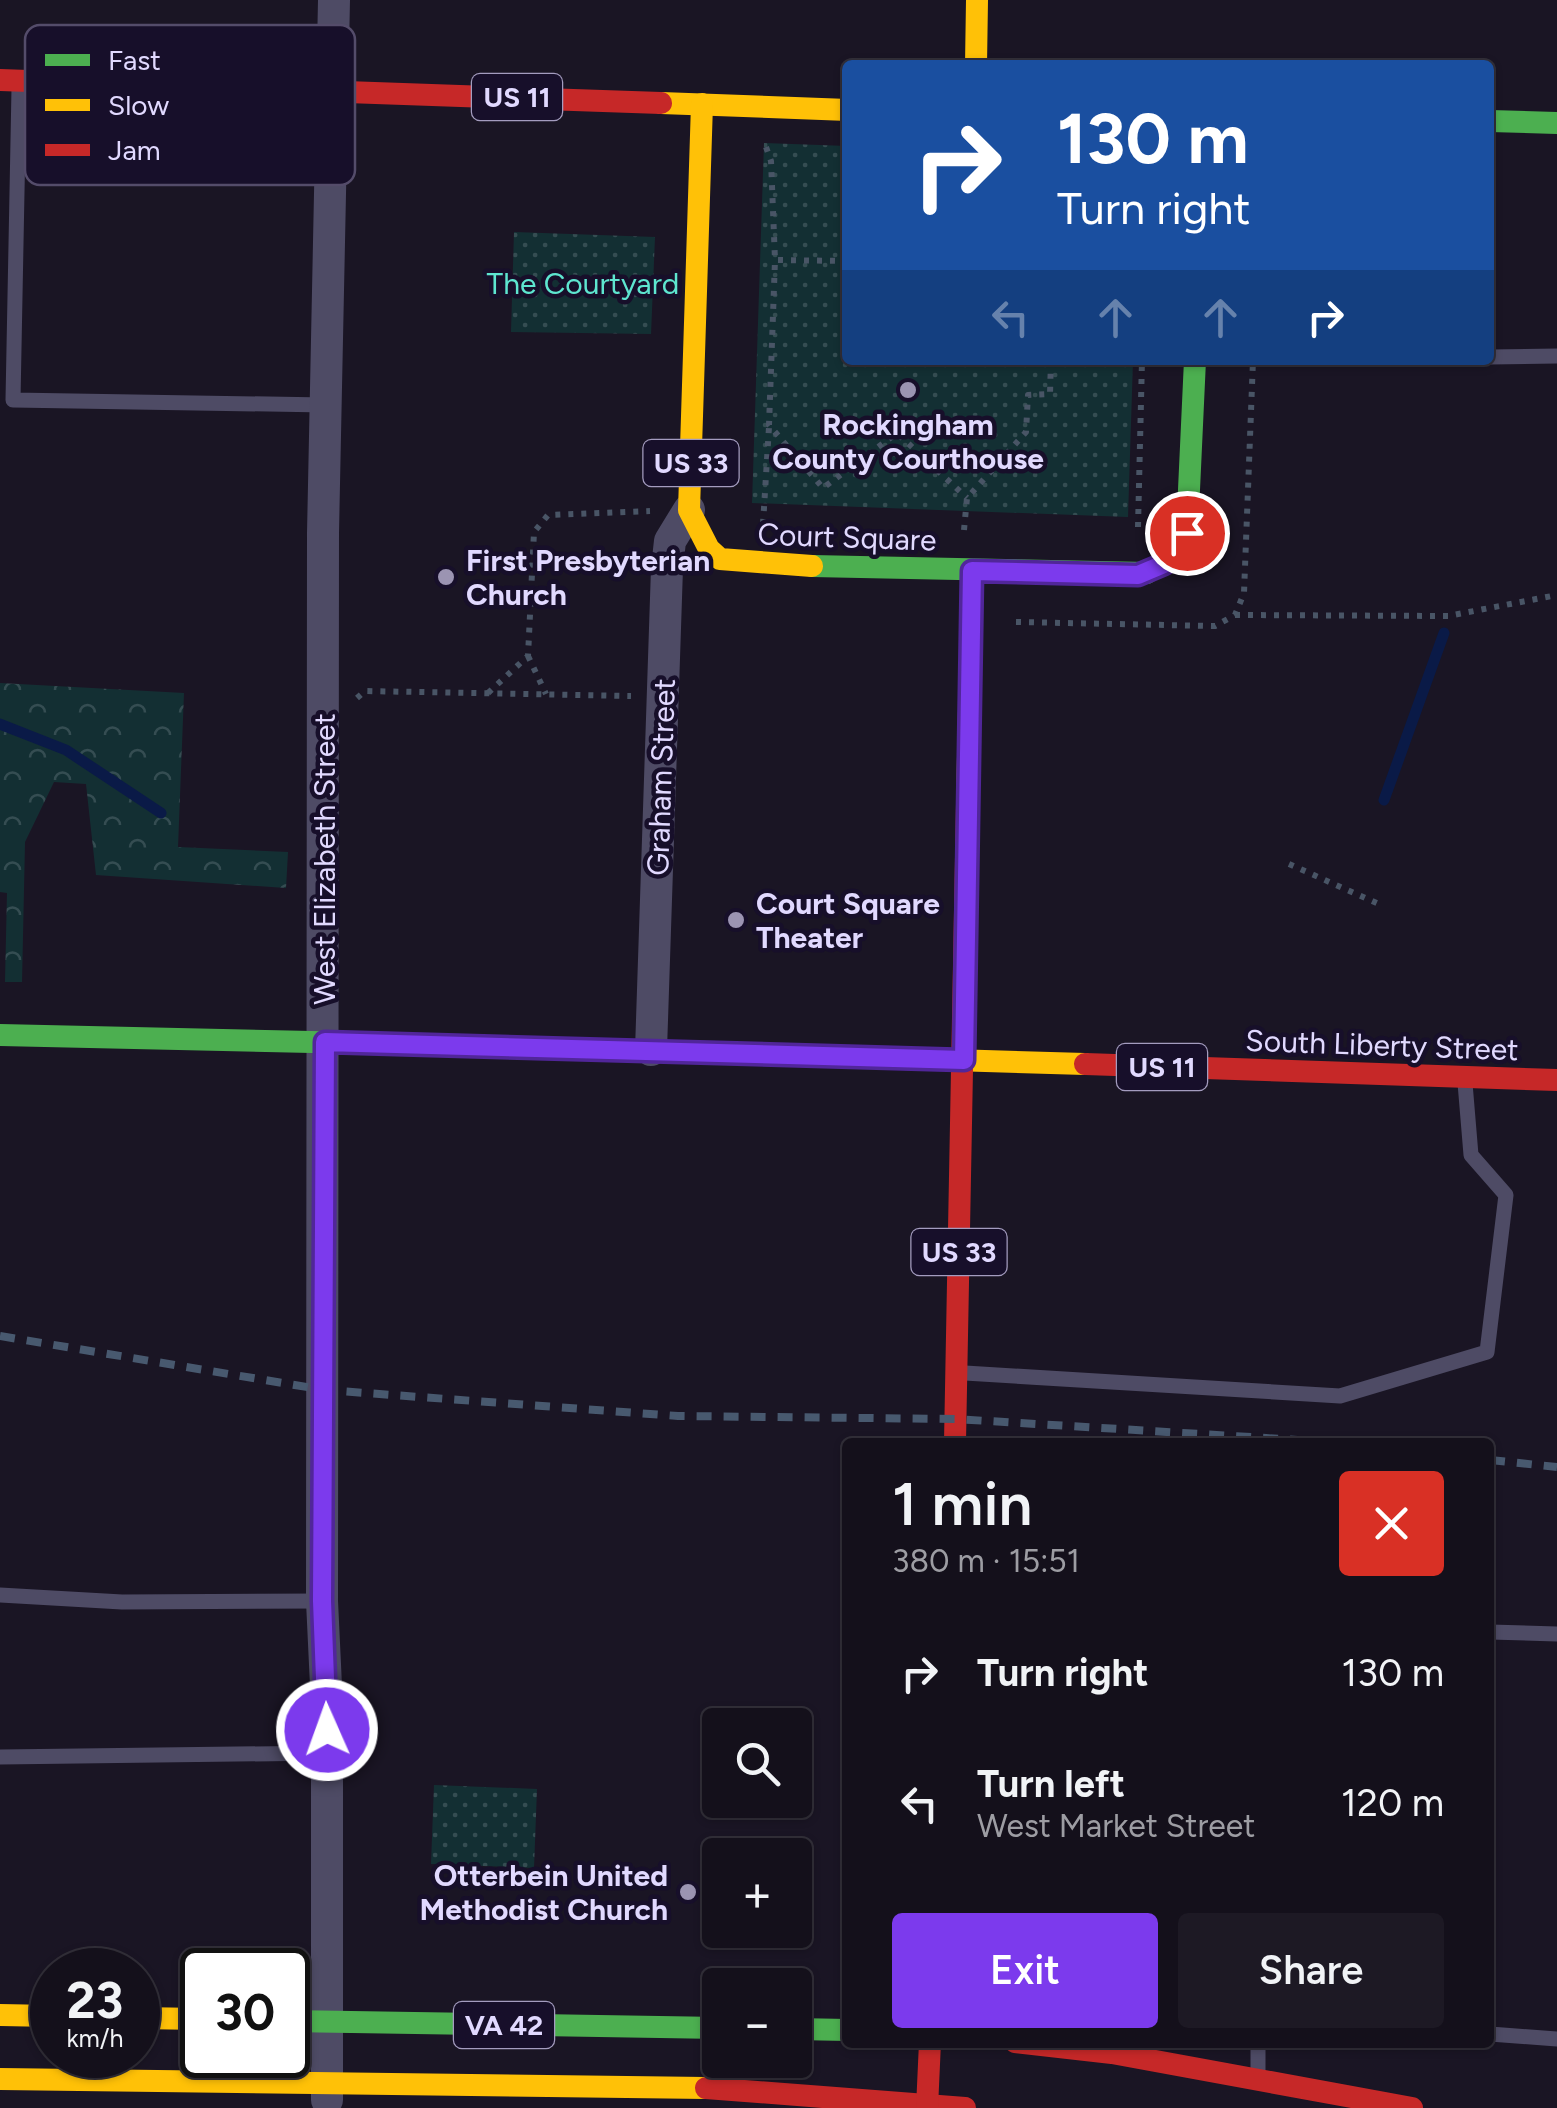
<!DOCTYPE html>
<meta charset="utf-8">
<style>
body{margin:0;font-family:Figtree,sans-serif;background:#1d1924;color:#f1f3f6;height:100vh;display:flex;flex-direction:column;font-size:38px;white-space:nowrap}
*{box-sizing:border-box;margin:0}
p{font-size:32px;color:#9d9da3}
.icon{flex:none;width:55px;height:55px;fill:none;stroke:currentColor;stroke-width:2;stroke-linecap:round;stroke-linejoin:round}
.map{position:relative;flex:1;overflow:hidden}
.drawer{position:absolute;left:842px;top:1438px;width:652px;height:610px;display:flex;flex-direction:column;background:#14101b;border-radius:10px;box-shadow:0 2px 8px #0004,0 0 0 2px #33303a}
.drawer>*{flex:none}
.top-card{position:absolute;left:842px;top:60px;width:652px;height:305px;border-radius:10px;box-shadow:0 2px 8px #0004,0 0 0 2px #33303a;background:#1a4fa0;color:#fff;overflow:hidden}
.fabs{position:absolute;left:702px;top:1708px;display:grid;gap:20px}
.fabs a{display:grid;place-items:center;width:110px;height:110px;border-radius:10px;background:#14101b;box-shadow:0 2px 8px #0004,0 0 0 2px #33303a;font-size:50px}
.speed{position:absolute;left:30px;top:1948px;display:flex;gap:20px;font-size:50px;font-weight:700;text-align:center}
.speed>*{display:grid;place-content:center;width:130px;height:130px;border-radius:50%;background:#14101b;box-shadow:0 2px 8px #0004,0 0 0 2px #33303a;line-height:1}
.speed small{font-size:25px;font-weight:400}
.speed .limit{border:5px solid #111;border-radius:15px;background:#fff;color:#111}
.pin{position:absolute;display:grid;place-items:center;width:85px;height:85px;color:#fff;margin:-42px;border:5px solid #fff;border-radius:50%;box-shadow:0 2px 10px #0007}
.me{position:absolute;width:110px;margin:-55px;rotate:358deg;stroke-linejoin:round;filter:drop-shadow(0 0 8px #0008)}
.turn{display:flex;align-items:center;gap:35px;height:210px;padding:0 50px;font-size:45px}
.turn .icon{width:130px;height:130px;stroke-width:2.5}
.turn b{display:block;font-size:70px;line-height:85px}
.lanes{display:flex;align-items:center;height:95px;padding:0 50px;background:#0003;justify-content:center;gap:50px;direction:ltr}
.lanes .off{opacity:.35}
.round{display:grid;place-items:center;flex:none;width:105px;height:105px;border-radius:10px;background:#1d1924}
.headline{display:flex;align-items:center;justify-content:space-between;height:170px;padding:0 50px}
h1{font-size:60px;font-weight:600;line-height:75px}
.action{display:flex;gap:20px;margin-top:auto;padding:20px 50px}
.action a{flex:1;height:115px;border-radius:10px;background:#7c3aed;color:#fff;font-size:40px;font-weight:600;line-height:115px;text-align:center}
.action a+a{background:#1d1924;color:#f1f3f6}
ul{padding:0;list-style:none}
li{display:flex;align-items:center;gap:30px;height:130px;padding:0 50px}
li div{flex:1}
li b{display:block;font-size:38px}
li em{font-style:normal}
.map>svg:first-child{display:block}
.green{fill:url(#green-dots)}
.forest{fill:url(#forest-crowns)}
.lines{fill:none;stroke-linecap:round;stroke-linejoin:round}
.stream{stroke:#0a1a47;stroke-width:11}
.path{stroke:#495566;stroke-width:6;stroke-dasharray:5 8;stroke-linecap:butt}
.lane{stroke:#4e4b65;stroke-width:15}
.street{stroke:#4e4b65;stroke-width:32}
.fast{stroke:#4caf50;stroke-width:22}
.slow{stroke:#ffc107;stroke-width:22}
.jam{stroke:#c62828;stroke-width:22}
.rail{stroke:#48596f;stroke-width:8;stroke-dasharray:15 12;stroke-linecap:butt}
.route-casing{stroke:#51269a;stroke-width:25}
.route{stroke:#7c3aed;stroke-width:18}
.poi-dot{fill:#9b94b2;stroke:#170f2a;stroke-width:4}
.labels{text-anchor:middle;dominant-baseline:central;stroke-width:9;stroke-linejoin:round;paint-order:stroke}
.shield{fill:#170f2a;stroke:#a49cbf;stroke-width:2.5}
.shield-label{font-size:28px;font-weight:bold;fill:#e1d9ff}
.park-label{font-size:30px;fill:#5ee6d0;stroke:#170f2a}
.poi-label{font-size:30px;font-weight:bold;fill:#e1d9ff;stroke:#170f2a;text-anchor:start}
.street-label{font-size:30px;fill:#e1d9ff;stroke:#170f2a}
.key{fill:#170f2a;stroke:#544c6a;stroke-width:2.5}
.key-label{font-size:28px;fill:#e1d9ff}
</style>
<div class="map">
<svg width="1557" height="2108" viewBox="0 0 1557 2108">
<defs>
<pattern id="green-dots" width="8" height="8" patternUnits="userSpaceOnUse" patternTransform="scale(2.5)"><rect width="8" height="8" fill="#132f33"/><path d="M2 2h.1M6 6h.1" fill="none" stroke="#354d52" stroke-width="1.8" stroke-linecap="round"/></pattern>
<pattern id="forest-crowns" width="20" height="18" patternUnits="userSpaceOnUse" patternTransform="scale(2.5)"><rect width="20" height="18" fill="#132f33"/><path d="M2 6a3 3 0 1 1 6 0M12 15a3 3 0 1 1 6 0" fill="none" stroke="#354d52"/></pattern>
</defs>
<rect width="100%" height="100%" fill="#1a1524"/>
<g class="green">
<polygon points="764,143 847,146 848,360 1133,360 1128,517 752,503"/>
<polygon points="514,232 655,237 651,334 511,332"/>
<polygon points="434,1785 537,1789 534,1868 431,1864"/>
</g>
<polygon class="forest" points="0,683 184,693 178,847 288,852 286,888 96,875 86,784 54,782 25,842 22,982 5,982 7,893 0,892"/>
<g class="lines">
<g class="stream">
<polyline points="0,724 66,750 161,813"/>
<polyline points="1384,800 1444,633"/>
</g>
<g class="path">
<polyline points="766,147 771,161 775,260"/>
<polyline points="848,261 775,260 769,425 823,488 897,433 967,498"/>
<polyline points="763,524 769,427"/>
<polyline points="1138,527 1142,360"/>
<polyline points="964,530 967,498 1026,432 1028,395 1050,394 1051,360"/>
<polyline points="1235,615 1448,616 1557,595"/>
<polyline points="1016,622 1215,626 1235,615 1244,593 1253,360"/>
<polyline points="528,656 546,694"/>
<polyline points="488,693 528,656 534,532 548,515 650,511"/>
<polyline points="357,698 365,691 631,696"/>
<polyline points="1289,864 1381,905"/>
</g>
<g class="lane">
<polyline points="19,88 13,400 326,405"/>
<polyline points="1490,357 1557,356"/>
<polyline points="965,1373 1340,1396 1487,1352 1506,1195 1471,1155 1465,1083"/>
<polyline points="0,1595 122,1602 322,1601"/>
<polyline points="1490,1632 1557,1634"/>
<polyline points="0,1757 327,1753"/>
<polyline points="1490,2034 1557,2039"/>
<polyline points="1258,2042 1258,2073"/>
</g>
<g class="street">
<polyline points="651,1050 667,568 670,541 689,510"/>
<polyline points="327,2100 327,1707 322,1601 323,533 334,0"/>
</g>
<g class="fast">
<polyline points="1490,121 1557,123"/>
<polyline points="812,566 1147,573 1175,554 1187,533 1195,360"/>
<polyline points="0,1035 450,1045"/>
<polyline points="288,2021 720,2028"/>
<polyline points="795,2029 848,2030"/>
</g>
<g class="slow">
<polyline points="976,65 977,0"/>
<polyline points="661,103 848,110"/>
<polyline points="702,104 689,510 709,549 720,559 812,566"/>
<polyline points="967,804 972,571"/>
<polyline points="450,1045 1085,1064"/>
<polyline points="0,2015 52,2016"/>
<polyline points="138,2018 202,2019"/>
<polyline points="0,2079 706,2088"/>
</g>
<g class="jam">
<polyline points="0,80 661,103"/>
<polyline points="1085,1064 1557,1080"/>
<polyline points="955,1442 967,804"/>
<polyline points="1015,2042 1112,2053 1412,2108"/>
<polyline points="706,2088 965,2108"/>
<polyline points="927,2108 930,2042"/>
</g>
<g class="rail">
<polyline points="0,1336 325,1390 678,1416 955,1419 1331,1442"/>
<polyline points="1490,1460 1557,1467"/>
</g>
</g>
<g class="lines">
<g class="route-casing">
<polyline id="route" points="327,1730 322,1601 325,1042 964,1060 972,571 1138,575 1164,564 1187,533"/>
</g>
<use href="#route" class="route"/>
</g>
<g class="poi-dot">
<circle cx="908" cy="390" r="10"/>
<circle cx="446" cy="577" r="10"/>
<circle cx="736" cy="920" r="10"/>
<circle cx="688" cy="1892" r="10"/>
</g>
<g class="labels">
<g class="shield">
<rect x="472" y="74" width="90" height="46" rx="8"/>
<rect x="643.5" y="440" width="95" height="46" rx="8"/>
<rect x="1117" y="1044" width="90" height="46" rx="8"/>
<rect x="911.5" y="1229" width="95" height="46" rx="8"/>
<rect x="454" y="2002" width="100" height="46" rx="8"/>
</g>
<g class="shield-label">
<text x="517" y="97">US 11</text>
<text x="691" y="463">US 33</text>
<text x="1162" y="1067">US 11</text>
<text x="959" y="1252">US 33</text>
<text x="504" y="2025">VA 42</text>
</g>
<g class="park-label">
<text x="583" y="283">The Courtyard</text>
</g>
<g class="poi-label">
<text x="908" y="424" text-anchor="middle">Rockingham<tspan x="908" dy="34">County Courthouse</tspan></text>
<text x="466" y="560">First Presbyterian<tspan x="466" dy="34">Church</tspan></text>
<text x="756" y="903">Court Square<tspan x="756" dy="34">Theater</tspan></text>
<text x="668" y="1875" text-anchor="end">Otterbein United<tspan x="668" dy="34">Methodist Church</tspan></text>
</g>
<g class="street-label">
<text transform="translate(847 537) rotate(2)">Court Square</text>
<text transform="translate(661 777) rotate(-88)">Graham Street</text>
<text transform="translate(324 859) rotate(-90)">West Elizabeth Street</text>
<text transform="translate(1382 1045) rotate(2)">South Liberty Street</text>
</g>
</g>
<rect x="25" y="25" width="330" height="160" rx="15" class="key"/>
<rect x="45" y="54" width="45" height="12" fill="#4caf50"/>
<rect x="45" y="99" width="45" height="12" fill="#ffc107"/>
<rect x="45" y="144" width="45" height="12" fill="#c62828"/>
<g class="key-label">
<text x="108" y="70">Fast</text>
<text x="108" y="115">Slow</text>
<text x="108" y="160">Jam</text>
</g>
</svg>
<div class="fabs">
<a><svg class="icon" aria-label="search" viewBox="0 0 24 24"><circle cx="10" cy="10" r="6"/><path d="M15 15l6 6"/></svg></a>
<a>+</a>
<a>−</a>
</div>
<div class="speed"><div>23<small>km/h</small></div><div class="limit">30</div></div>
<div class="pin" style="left:1187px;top:533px;background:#d93025"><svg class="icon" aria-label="arrive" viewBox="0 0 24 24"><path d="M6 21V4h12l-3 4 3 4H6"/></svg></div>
<svg class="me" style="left:327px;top:1730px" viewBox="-20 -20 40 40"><circle r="17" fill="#7c3aed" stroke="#fff" stroke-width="3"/><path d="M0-11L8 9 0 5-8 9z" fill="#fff"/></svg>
<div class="top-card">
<div class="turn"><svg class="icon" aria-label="right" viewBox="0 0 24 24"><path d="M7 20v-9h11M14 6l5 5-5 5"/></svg><div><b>130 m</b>Turn right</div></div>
<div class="lanes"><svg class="icon off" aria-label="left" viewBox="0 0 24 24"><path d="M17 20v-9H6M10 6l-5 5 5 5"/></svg><svg class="icon off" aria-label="ahead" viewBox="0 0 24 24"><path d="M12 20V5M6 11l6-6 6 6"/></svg><svg class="icon off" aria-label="ahead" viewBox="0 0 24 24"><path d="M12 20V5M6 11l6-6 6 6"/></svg><svg class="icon" aria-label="right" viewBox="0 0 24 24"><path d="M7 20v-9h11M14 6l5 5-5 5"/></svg></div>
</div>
<section class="drawer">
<div class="headline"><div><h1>1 min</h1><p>380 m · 15:51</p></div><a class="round" style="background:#d93025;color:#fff"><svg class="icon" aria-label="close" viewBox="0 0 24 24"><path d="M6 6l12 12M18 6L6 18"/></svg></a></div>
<ul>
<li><svg class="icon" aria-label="right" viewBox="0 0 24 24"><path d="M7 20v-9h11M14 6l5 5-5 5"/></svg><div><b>Turn right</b></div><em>130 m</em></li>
<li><svg class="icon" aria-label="left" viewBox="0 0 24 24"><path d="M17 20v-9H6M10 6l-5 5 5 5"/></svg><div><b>Turn left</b><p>West Market Street</p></div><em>120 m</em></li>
</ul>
<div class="action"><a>Exit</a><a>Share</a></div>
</section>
</div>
